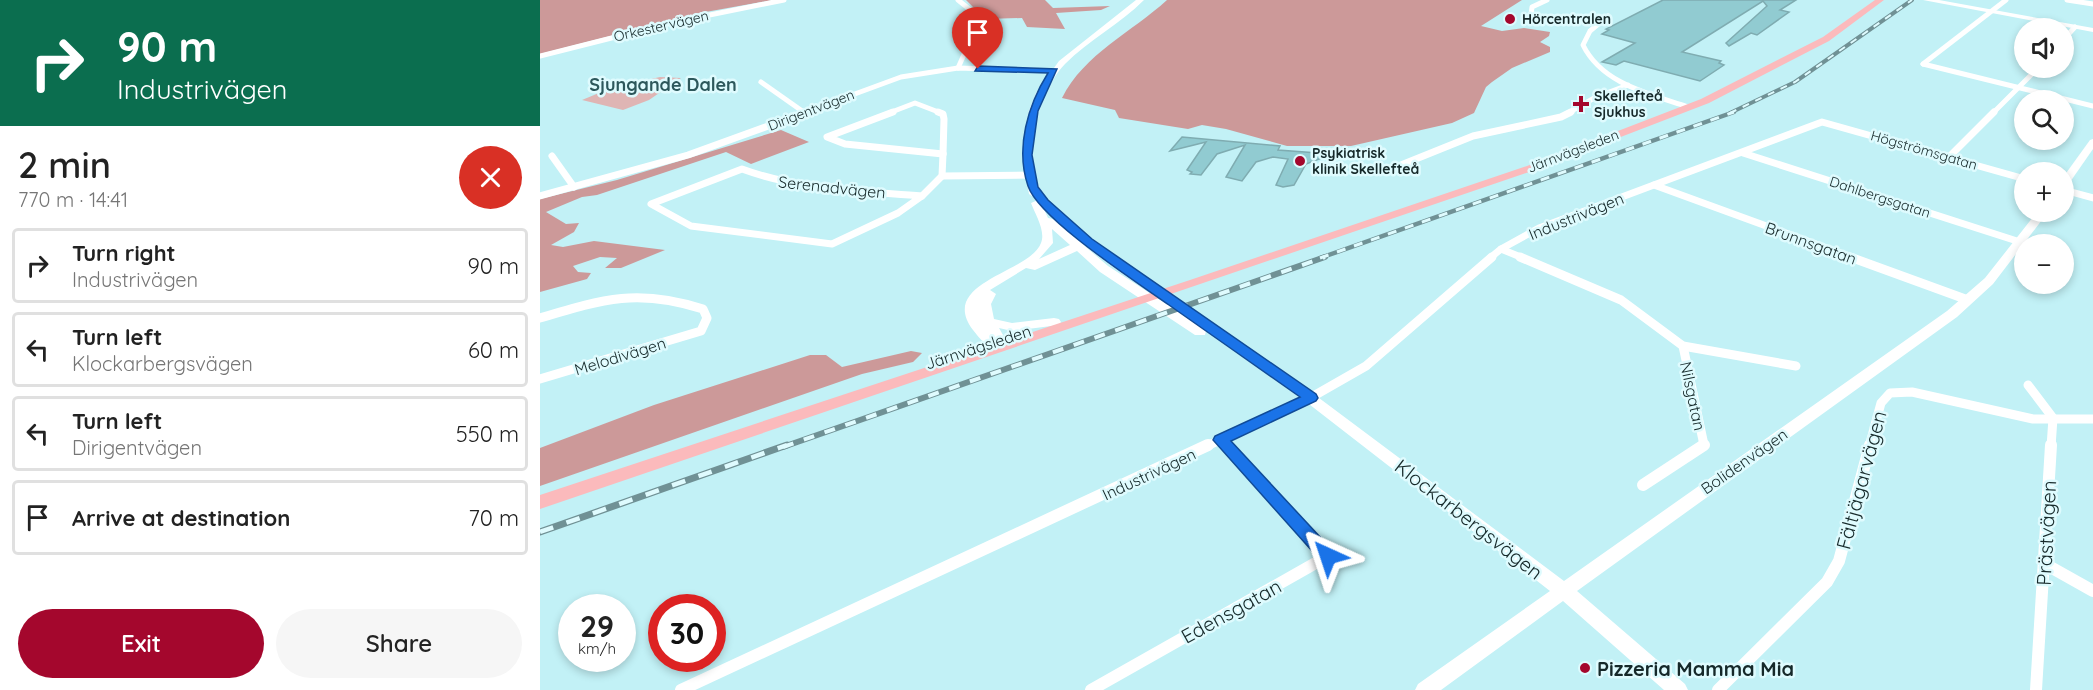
<!DOCTYPE html>
<meta charset="utf-8">
<style>
body{margin:0;font-family:Quicksand,sans-serif;background:#f6f6f6;color:#222;height:100vh;display:flex;flex-direction:column;font-size:22px;white-space:nowrap}
*{box-sizing:border-box;margin:0}
p{font-size:20px;color:#767676}
.icon{flex:none;width:33px;height:33px;fill:none;stroke:currentColor;stroke-width:2;stroke-linecap:round;stroke-linejoin:round}
.map{position:relative;flex:1;overflow:hidden}
.drawer{display:flex;flex-direction:column;background:#fff;width:540px}
.drawer>*{flex:none}
.banner{background:#0b6e4f;color:#fff;overflow:hidden}
.buttons{position:absolute;left:1474px;top:18px;display:grid;gap:12px}
.buttons a{display:grid;place-items:center;width:60px;height:60px;border-radius:50%;background:#fff;box-shadow:0 3px 9px #0003;font-size:30px}
.speed{position:absolute;left:18px;top:594px;display:flex;gap:12px;font-size:30px;font-weight:700;text-align:center}
.speed>*{display:grid;place-content:center;width:78px;height:78px;border-radius:50%;background:#fff;box-shadow:0 3px 9px #0003;line-height:1}
.speed small{font-size:15px;font-weight:400}
.speed .limit{border:9px solid #d22;background:#fff;color:#111}
.pin{position:absolute;display:grid;place-items:center;width:51px;height:51px;color:#fff;margin:-62px -26px;border-radius:50% 50% 50% 0;rotate:-45deg;box-shadow:0 0 6px #0007}
.pin .icon{rotate:45deg}
.me{position:absolute;width:66px;margin:-33px;rotate:318deg;stroke-linejoin:round;filter:drop-shadow(0 0 4px #0008)}
.turn{display:flex;align-items:center;gap:21px;height:126px;padding:0 18px;font-size:27px}
.turn .icon{width:78px;height:78px;stroke-width:2.5}
.turn b{display:block;font-size:42px;line-height:51px}
.round{display:grid;place-items:center;flex:none;width:63px;height:63px;border-radius:32px;background:#f6f6f6}
.overview{display:flex;align-items:center;justify-content:space-between;height:102px;padding:0 18px}
h1{font-size:36px;font-weight:600;line-height:45px}
.button{display:flex;gap:12px;margin-top:auto;padding:12px 18px}
.button a{flex:1;height:69px;border-radius:36px;background:#a4072d;color:#fff;font-size:24px;font-weight:600;line-height:69px;text-align:center}
.button a+a{background:#f6f6f6;color:#222}
ul{padding:0;list-style:none}
li{display:flex;align-items:center;gap:18px;height:75px;margin:0 12px 9px;padding:0 6px;border:3px solid #e0e0e0;border-radius:6px}
li div{flex:1}
li b{display:block;font-size:22px}
li em{font-style:normal}
main{display:flex;flex:1;min-height:0}
.map>svg:first-child{display:block}
.green{fill:#dfb5b4}
.forest{fill:#c99}
.building{fill:#91cbd1;stroke:#7facb1;stroke-width:1.5}
.lines{fill:none;stroke-linecap:round;stroke-linejoin:round}
.street-far3{stroke:#fff;stroke-width:5}
.street-far2{stroke:#fff;stroke-width:7}
.street-far1{stroke:#fff;stroke-width:9}
.street{stroke:#fff;stroke-width:12}
.secondary{fill:#fff;fill-rule:evenodd}
.primary{fill:#fbbabc;fill-rule:evenodd}
.rail-far3-casing{stroke:#709195;stroke-width:4}
.rail-far2-casing{stroke:#709195;stroke-width:4.5}
.rail-far1-casing{stroke:#709195;stroke-width:6}
.rail-casing{stroke:#709195;stroke-width:7}
.rail-far3{stroke:#dffbfe;stroke-width:2;stroke-dasharray:7;stroke-linecap:butt}
.rail-far2{stroke:#dffbfe;stroke-width:3;stroke-dasharray:9;stroke-linecap:butt}
.rail-far1{stroke:#dffbfe;stroke-width:4;stroke-dasharray:11;stroke-linecap:butt}
.rail{stroke:#dffbfe;stroke-width:4.5;stroke-dasharray:14;stroke-linecap:butt}
.route{fill:#1a73e8;stroke:#114b97;stroke-width:1.5}
.poi-dot{fill:#a4072d;stroke:#dffbfe;stroke-width:2}
.labels{text-anchor:middle;dominant-baseline:central;stroke-width:5;stroke-linejoin:round;paint-order:stroke}
.far-poi-label{font-size:14px;font-weight:bold;fill:#16292a;stroke:#dffbfe;text-anchor:start}
.far-street-label{font-size:14px;fill:#16292a;stroke:#dffbfe}
.street-label{font-size:16px;fill:#16292a;stroke:#dffbfe}
.far-district-label{font-size:18px;font-weight:bold;fill:#2d585c;stroke:#dffbfe}
.near-street-label{font-size:20px;fill:#16292a;stroke:#dffbfe}
.near-poi-label{font-size:20px;font-weight:bold;fill:#16292a;stroke:#dffbfe;text-anchor:start}
</style>
<main>
<section class="drawer">
<div class="banner">
<div class="turn"><svg class="icon" aria-label="right" viewBox="0 0 24 24"><path d="M7 20v-9h11M14 6l5 5-5 5"/></svg><div><b>90 m</b>Industrivägen</div></div>
</div>
<div class="overview"><div><h1>2 min</h1><p>770 m · 14:41</p></div><a class="round" style="background:#d93025;color:#fff"><svg class="icon" aria-label="close" viewBox="0 0 24 24"><path d="M6 6l12 12M18 6L6 18"/></svg></a></div>
<ul>
<li><svg class="icon" aria-label="right" viewBox="0 0 24 24"><path d="M7 20v-9h11M14 6l5 5-5 5"/></svg><div><b>Turn right</b><p>Industrivägen</p></div><em>90 m</em></li>
<li><svg class="icon" aria-label="left" viewBox="0 0 24 24"><path d="M17 20v-9H6M10 6l-5 5 5 5"/></svg><div><b>Turn left</b><p>Klockarbergsvägen</p></div><em>60 m</em></li>
<li><svg class="icon" aria-label="left" viewBox="0 0 24 24"><path d="M17 20v-9H6M10 6l-5 5 5 5"/></svg><div><b>Turn left</b><p>Dirigentvägen</p></div><em>550 m</em></li>
<li><svg class="icon" aria-label="arrive" viewBox="0 0 24 24"><path d="M6 21V4h12l-3 4 3 4H6"/></svg><div><b>Arrive at destination</b></div><em>70 m</em></li>
</ul>
<div class="button"><a>Exit</a><a>Share</a></div>
</section>
<div class="map">
<svg width="1553" height="690" viewBox="0 0 1553 690">
<rect width="100%" height="100%" fill="#c2f1f6"/>
<polygon class="green" points="120,77 141,78 109,100 83,110 42,100 71,88"/>
<g class="forest">
<polygon points="0,0 233,0 160,13 0,54"/>
<polygon points="426,0 505,0 513,8 570,6 561,10 516,13 525,29 487,27 482,18 445,19"/>
<path d="M627,0H982L941,26L962,31L984,28L1010,32L1009,36L1000,42L1010,47V52L972,68L952,82L946,87L934,113L912,123L811,146H747L686,129L662,125L648,129L579,118L575,110L522,98C544,54 592,32 627,0Z"/>
<polygon points="241,130 269,142 211,164 186,152 57,195 42,197 6,212 26,224 39,223 34,232 11,245 23,247 54,241 125,250 81,268 65,268 77,258 60,257 33,266 38,272 51,273 47,279 0,292 0,199 77,180"/>
<polygon points="371,351 382,353 373,362 322,374 0,486 0,448 114,405 270,355 286,355 302,367"/>
</g>
<g class="building">
<polygon points="1123,0 1256,0 1240,10 1249,12 1217,35 1211,33 1189,46 1186,43 1227,6 1223,1 1142,52 1181,61 1179,63 1184,65 1160,81 1084,61 1076,65 1062,62 1095,43 1062,34 1069,30 1066,29"/>
<polygon points="642,137 740,146 738,150 792,154 766,164 754,185 743,187 736,185 748,159 733,157 716,162 702,181 686,177 705,145 677,154 661,175 650,174 652,172 647,170 666,142 630,151"/>
</g>
<g class="lines">
<g class="street-far3">
<polyline points="418,0 433,12 438,23 418,68"/>
<polyline points="1527,0 1553,4"/>
<path d="M1068,16L1050,31L1043,45C1062,84 1110,94 1148,107"/>
<polyline points="985,21 991,15 992,7 1007,0"/>
<polyline points="1524,39 1535,27"/>
<polyline points="0,56 135,22 244,0"/>
<polyline points="1383,64 1553,106"/>
<polyline points="1383,64 1466,0"/>
<polyline points="221,82 265,113"/>
<polyline points="263,113 361,77 418,68 514,71"/>
<polyline points="349,113 375,103 401,113"/>
<polyline points="1028,113 1056,97 1088,85"/>
<polyline points="1453,113 1498,68"/>
</g>
<g class="street-far2">
<polyline points="263,112 265,113"/>
<polyline points="353,112 287,137 305,144 403,154"/>
<polyline points="398,112 403,114 404,119 403,154"/>
<polyline points="1203,153 1477,241"/>
<polyline points="12,156 34,187"/>
<polyline points="1409,157 1454,112"/>
<path d="M202,169C259,190 321,191 382,196L358,213L292,244L151,226L111,204Z"/>
<polyline points="851,169 933,136 1021,117 1031,112"/>
<polyline points="402,176 490,175"/>
<polyline points="1114,185 1314,258"/>
<polyline points="1524,190 1553,198"/>
<polyline points="0,196 148,155 267,112"/>
<polyline points="382,196 402,176 403,154"/>
<polyline points="961,249 983,258"/>
<polyline points="950,258 961,249 999,228 1282,122 1485,179"/>
</g>
<g class="street-far1">
<polyline points="980,257 1081,300 1143,346 1256,366"/>
<polyline points="1310,257 1428,300"/>
<path d="M0,318C63,299 98,288 163,309L167,318L161,331L0,379"/>
<polyline points="1143,346 1164,445 1161,447"/>
<polyline points="1488,385 1513,418 1511,447"/>
<polyline points="681,440 687,447"/>
<polyline points="665,447 770,398 826,366 952,257"/>
<polyline points="1329,447 1341,403 1350,393 1372,392 1493,419 1553,419"/>
</g>
<g class="street">
<polyline points="1103,485 1164,445"/>
<polyline points="1505,564 1553,591"/>
<polyline points="141,690 668,445"/>
<polyline points="551,690 788,556 686,445"/>
<polyline points="1178,690 1287,582 1299,561 1330,445"/>
<polyline points="1496,690 1511,445"/>
</g>
<g class="secondary">
<path d="M596,0H604C580,24 549,40 525,64C498,92 484,147 498,184C504,202 537,227 552,240L775,395L1024,581L1407,311L1445,278L1497,212H1508L1453,284L1417,317L1037,591L1145,684L1148,690H1124L1023,601L901,690H875L878,684L1010,591L765,401L666,331L665,335H655L560,272L537,251L495,270L486,268L450,290L456,294L451,304L454,319L472,323L514,318L519,319L521,322L519,325L472,331L459,328L463,335L460,341L465,347L458,351C449,349 439,338 433,330C397,282 490,273 501,243C506,231 495,214 491,203L498,200L489,194L482,155L489,111L496,93L519,61ZM502,205C539,249 601,285 648,318L568,266L513,219L508,218ZM512,229L530,245L499,259L513,243Z"/>
<polygon points="1383,0 1399,0 1553,28 1553,32"/>
<polygon points="1553,139 1553,149 1528,185 1524,186 1524,176 1550,140"/>
</g>
<polygon class="primary" points="1335,0 1344,0 1289,41 1169,103 995,170 0,509 0,495 650,280 987,166 1161,99 1283,37"/>
<g class="rail-far3-casing">
<polyline id="rail-far3" points="1190,113 1255,82 1372,0"/>
</g>
<g class="rail-far2-casing">
<polyline id="rail-far2" points="780,258 1194,112"/>
</g>
<g class="rail-far1-casing">
<polyline id="rail-far1" points="243,447 785,257"/>
</g>
<g class="rail-casing">
<polyline id="rail" points="0,532 247,445"/>
</g>
<use href="#rail-far3" class="rail-far3"/>
<use href="#rail-far2" class="rail-far2"/>
<use href="#rail-far1" class="rail-far1"/>
<use href="#rail" class="rail"/>
</g>
<path class="route" d="M438,66L517,69L498,111L492,155L498,187L508,200L552,239L776,394L778,398L776,401L691,441L794,552L796,556L794,561H781L673,440L675,436L760,397C716,366 673,336 629,305C598,283 499,219 488,186C475,148 488,105 508,73L435,71Z"/>
<g class="poi-dot">
<circle cx="970" cy="19" r="6"/>
<path d="M1038 95h6v6h6v6h-6v6h-6v-6h-6v-6h6z"/>
<circle cx="760" cy="161" r="6"/>
<circle cx="1045" cy="668" r="6"/>
</g>
<g class="labels">
<g class="far-poi-label">
<text x="982" y="19">Hörcentralen</text>
<text x="1054" y="96">Skellefteå<tspan x="1054" dy="16">Sjukhus</tspan></text>
<text x="772" y="153">Psykiatrisk<tspan x="772" dy="16">klinik Skellefteå</tspan></text>
</g>
<g class="far-street-label">
<text transform="translate(121 26) rotate(-13)">Orkestervägen</text>
<text transform="translate(271 110) rotate(-21)">Dirigentvägen</text>
<text transform="translate(1384 150) rotate(16)">Högströmsgatan</text>
<text transform="translate(1033 151) rotate(-21)">Järnvägsleden</text>
<text transform="translate(1340 197) rotate(18)">Dahlbergsgatan</text>
</g>
<g class="street-label">
<text transform="translate(292 187) rotate(6)">Serenadvägen</text>
<text transform="translate(1036 216) rotate(-22)">Industrivägen</text>
<text transform="translate(1271 243) rotate(20)">Brunnsgatan</text>
<text transform="translate(438 347) rotate(-18)">Järnvägsleden</text>
<text transform="translate(80 356) rotate(-17)">Melodivägen</text>
<text transform="translate(1153 396) rotate(78)">Nilsgatan</text>
<text transform="translate(1204 461) rotate(-35)">Bolidenvägen</text>
<text transform="translate(609 474) rotate(-25)">Industrivägen</text>
</g>
<g class="far-district-label">
<text x="123" y="84">Sjungande Dalen</text>
</g>
<g class="near-street-label">
<text transform="translate(1321 480) rotate(-75)">Fältjägarvägen</text>
<text transform="translate(929 519) rotate(38)">Klockarbergsvägen</text>
<text transform="translate(1506 533) rotate(-87)">Prästvägen</text>
<text transform="translate(691 611) rotate(-29)">Edensgatan</text>
</g>
<g class="near-poi-label">
<text x="1057" y="668">Pizzeria Mamma Mia</text>
</g>
</g>
</svg>
<div class="buttons">
<a><svg class="icon" aria-label="sound" viewBox="0 0 24 24"><path d="M4 9h4l5-4v14l-5-4H4zM17 9q2 3 0 6"/></svg></a>
<a><svg class="icon" aria-label="search" viewBox="0 0 24 24"><circle cx="10" cy="10" r="6"/><path d="M15 15l6 6"/></svg></a>
<a>+</a>
<a>−</a>
</div>
<div class="speed"><div>29<small>km/h</small></div><div class="limit">30</div></div>
<div class="pin" style="left:438px;top:69px;background:#d93025"><svg class="icon" aria-label="arrive" viewBox="0 0 24 24"><path d="M6 21V4h12l-3 4 3 4H6"/></svg></div>
<svg class="me" style="left:788px;top:556px" viewBox="-20 -20 40 40"><path d="M0-17L14 15 0 8-14 15z" fill="#1a73e8" stroke="#fff" stroke-width="4"/></svg>
</div>
</main>
